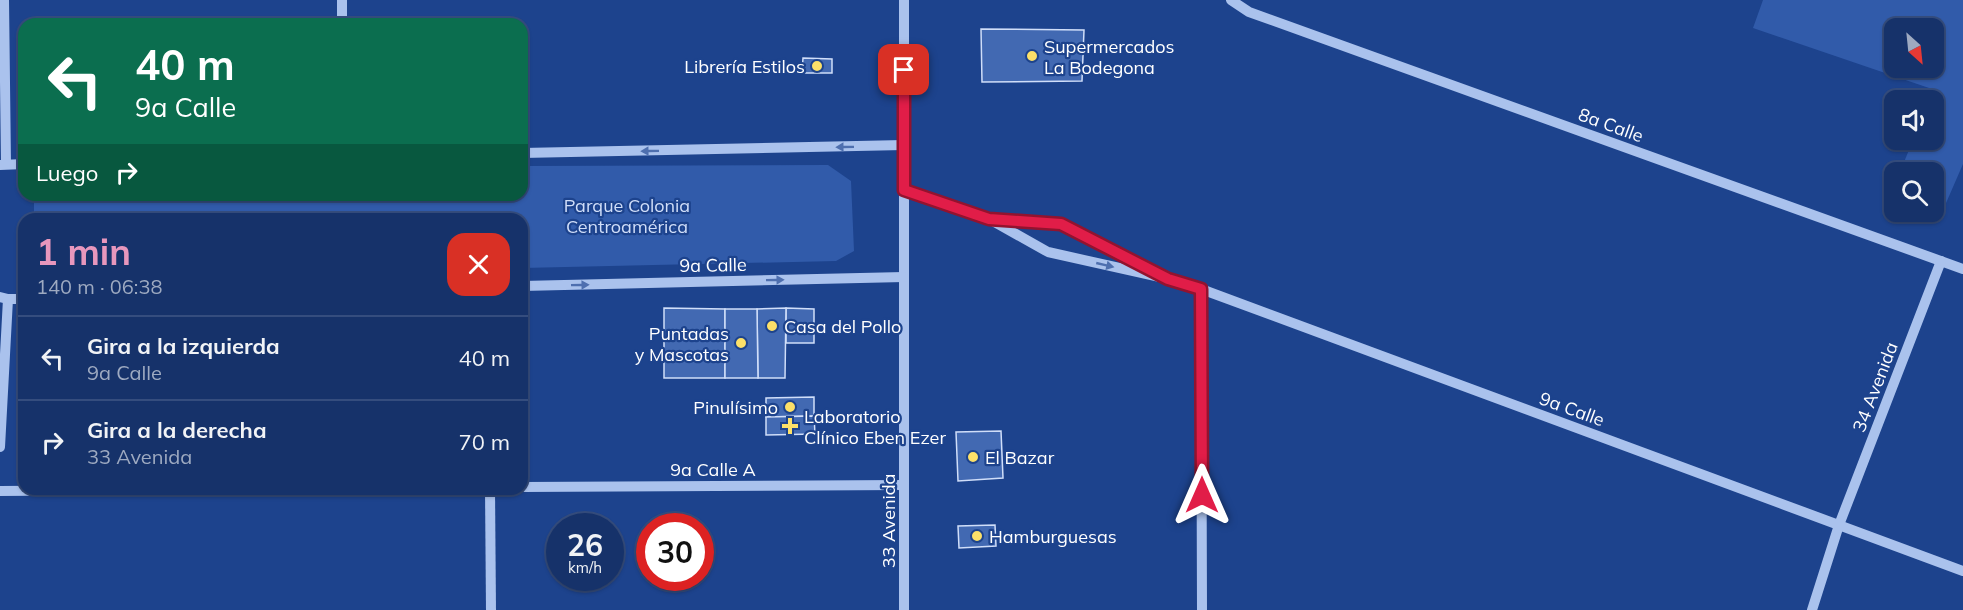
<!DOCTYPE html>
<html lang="es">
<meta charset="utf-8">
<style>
body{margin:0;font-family:Mulish,sans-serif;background:#1f3a70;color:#f1f3f6;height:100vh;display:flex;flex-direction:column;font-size:22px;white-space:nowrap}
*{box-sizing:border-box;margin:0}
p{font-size:20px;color:#9eaac1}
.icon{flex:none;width:33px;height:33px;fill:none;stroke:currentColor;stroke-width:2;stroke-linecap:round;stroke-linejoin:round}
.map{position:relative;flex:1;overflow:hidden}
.side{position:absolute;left:18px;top:213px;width:510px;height:282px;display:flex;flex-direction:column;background:#16326a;border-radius:18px;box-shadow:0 2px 4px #0004,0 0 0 2px #354d7e}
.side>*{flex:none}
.top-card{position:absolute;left:18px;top:18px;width:510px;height:183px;border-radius:18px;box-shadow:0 2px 4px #0004,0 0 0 2px #354d7e;background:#0b6e4f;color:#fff;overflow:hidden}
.needle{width:39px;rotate:153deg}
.buttons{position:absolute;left:1884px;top:18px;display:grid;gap:12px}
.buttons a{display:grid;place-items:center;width:60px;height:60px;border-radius:12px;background:#16326a;box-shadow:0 2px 4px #0004,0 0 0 2px #354d7e;font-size:30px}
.speed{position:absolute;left:546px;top:513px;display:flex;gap:12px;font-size:30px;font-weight:700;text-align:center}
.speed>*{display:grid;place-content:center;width:78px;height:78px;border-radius:50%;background:#16326a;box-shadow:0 2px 4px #0004,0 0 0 2px #354d7e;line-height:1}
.speed small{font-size:15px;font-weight:400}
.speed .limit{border:9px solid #d22;background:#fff;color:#111}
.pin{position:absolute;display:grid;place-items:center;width:51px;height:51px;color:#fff;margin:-26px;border-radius:12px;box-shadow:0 3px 9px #0006}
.me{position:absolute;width:66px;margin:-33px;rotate:0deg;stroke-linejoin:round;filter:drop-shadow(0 0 4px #0008)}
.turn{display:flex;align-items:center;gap:21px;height:126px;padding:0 18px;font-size:27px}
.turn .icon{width:78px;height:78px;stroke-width:2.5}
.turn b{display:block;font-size:42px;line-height:51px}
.then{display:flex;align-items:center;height:57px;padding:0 18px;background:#0003;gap:12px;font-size:22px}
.round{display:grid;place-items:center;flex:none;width:63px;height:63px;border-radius:18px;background:#1f3a70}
.overview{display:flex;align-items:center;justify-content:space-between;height:102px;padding:0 18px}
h1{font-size:36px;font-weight:700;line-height:45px;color:#e797bd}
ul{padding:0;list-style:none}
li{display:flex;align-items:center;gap:18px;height:84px;padding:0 18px;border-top:2px solid #354d7e}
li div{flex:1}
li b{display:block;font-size:22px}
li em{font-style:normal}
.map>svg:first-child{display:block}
.green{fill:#315baa;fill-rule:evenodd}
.building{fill:#4269b2;stroke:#d0def9;stroke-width:1.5}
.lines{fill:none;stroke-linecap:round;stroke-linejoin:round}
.minor{stroke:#aac2ed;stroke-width:10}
.oneway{fill:#4e6faf}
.route-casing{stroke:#92132f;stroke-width:15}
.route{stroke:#e11d48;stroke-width:10}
.poi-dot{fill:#fce069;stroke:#1d438d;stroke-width:2}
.labels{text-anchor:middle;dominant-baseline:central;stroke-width:4.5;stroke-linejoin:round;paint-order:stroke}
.poi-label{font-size:18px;fill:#fff;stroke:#1d438d;text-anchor:start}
.street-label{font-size:18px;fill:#fff;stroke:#1d438d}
.park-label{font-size:18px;fill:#d0def9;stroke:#1d438d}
</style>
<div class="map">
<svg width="1963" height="610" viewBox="0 0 1963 610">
<rect width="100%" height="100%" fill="#1d438d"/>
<g class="green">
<path d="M1763,0H1963V164L1943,210L1934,208V172H1900L1913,140H1934V100H1927L1932,89L1753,28ZM1894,28H1934V68H1894Z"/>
<polygon points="828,165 851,181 854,251 836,261 522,268 522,219 34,219 34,195 522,195 522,166"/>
</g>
<g class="building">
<polygon points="981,29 1084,30 1082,81 982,82"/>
<polygon points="803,58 832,59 832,73 802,73"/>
<polygon points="664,308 725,309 725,378 664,378"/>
<polygon points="786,308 814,309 814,343 786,343"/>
<polygon points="786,308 785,378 758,378 757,309"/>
<polygon points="725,309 757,309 758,378 725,378"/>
<polygon points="814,397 814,416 766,417 766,398"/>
<polygon points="814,416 815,434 766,435 766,417"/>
<polygon points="1001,431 1003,478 958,481 956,432"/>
<polygon points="995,525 996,546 959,548 958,526"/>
</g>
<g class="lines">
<g class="minor">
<polyline points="4,0 6,164"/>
<polyline points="904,0 904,610"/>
<polyline points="1231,0 1249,12 1963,269"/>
<polyline points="342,24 342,0"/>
<polyline points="522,153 904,145"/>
<polyline points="0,165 24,164"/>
<polyline points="904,190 989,219 1048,252 1169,279 1201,289 1963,571"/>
<polyline points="992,219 1061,224 1154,271"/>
<polyline points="522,286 904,277"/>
<polyline points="1201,289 1202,610"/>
<polyline points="0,297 8,299 24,299"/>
<polyline points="0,447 8,299"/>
<polyline points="522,487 904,485"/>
<polyline points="490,489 491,610"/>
<polyline points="0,491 256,489"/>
<polyline points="1812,610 1839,525 1941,261"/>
</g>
</g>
<defs><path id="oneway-solid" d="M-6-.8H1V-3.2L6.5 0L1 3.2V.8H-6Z" transform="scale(1.5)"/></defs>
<g class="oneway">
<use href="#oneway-solid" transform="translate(845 147) rotate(179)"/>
<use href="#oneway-solid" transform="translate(650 151) rotate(179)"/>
<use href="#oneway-solid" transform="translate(1105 265) rotate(13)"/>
<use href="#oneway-solid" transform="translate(775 280) rotate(-1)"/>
<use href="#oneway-solid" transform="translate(580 285) rotate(-1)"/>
</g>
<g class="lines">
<g class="route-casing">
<polyline id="route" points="904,70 904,190 989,219 1061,224 1168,279 1201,289 1202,495"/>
</g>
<use href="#route" class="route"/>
</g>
<g class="poi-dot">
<circle cx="1032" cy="56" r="6"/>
<circle cx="817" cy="66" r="6"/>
<circle cx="772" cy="326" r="6"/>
<circle cx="741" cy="343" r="6"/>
<circle cx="790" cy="407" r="6"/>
<path d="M787 417h6v6h6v6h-6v6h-6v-6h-6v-6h6z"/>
<circle cx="973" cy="457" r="6"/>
<circle cx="977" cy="536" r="6"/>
</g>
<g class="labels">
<g class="poi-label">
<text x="1044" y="46">Supermercados<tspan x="1044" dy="21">La Bodegona</tspan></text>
<text x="805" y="66" text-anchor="end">Librería Estilos</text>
<text x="784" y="326">Casa del Pollo</text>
<text x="729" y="333" text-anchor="end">Puntadas<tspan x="729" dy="21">y Mascotas</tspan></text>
<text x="778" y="407" text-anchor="end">Pinulísimo</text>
<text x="804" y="416">Laboratorio<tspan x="804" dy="21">Clínico Eben Ezer</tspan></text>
<text x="985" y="457">El Bazar</text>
<text x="989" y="536">Hamburguesas</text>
</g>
<g class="street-label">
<text transform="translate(1611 125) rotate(20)">8a Calle</text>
<text transform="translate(713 265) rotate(-1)">9a Calle</text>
<text transform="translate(1875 387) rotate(-69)">34 Avenida</text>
<text transform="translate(1572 409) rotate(20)">9a Calle</text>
<text x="713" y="469">9a Calle A</text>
<text transform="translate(888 521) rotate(-90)">33 Avenida</text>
</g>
<g class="park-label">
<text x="627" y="205">Parque Colonia<tspan x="627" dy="21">Centroamérica</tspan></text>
</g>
</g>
</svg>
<div class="buttons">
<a><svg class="needle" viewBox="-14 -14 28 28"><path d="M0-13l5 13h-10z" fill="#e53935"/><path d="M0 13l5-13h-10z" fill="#9eaac1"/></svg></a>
<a><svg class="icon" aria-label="sound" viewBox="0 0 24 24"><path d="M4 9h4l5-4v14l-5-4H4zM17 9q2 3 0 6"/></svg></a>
<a><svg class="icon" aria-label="search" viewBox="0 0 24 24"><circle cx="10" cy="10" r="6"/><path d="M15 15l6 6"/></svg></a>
</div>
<div class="speed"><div>26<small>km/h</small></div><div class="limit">30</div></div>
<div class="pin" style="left:904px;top:70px;background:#d93025"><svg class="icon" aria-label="arrive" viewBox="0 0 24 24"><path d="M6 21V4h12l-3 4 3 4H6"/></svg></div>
<svg class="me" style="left:1202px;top:495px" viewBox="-20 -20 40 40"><path d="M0-17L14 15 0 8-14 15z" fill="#e11d48" stroke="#fff" stroke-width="4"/></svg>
<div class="top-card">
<div class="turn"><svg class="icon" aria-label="left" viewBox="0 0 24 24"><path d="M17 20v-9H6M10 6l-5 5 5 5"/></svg><div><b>40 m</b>9a Calle</div></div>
<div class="then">Luego<svg class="icon" aria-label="right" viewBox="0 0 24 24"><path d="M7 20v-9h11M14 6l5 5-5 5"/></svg></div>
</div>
<section class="side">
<div class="overview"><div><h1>1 min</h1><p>140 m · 06:38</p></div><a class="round" style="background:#d93025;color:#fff"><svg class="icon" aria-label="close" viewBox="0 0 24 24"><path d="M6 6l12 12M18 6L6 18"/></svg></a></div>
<ul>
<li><svg class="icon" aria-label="left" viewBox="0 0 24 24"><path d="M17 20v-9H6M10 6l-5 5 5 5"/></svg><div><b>Gira a la izquierda</b><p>9a Calle</p></div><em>40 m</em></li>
<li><svg class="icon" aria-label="right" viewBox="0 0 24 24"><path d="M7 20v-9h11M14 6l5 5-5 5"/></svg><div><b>Gira a la derecha</b><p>33 Avenida</p></div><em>70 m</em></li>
</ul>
</section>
</div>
